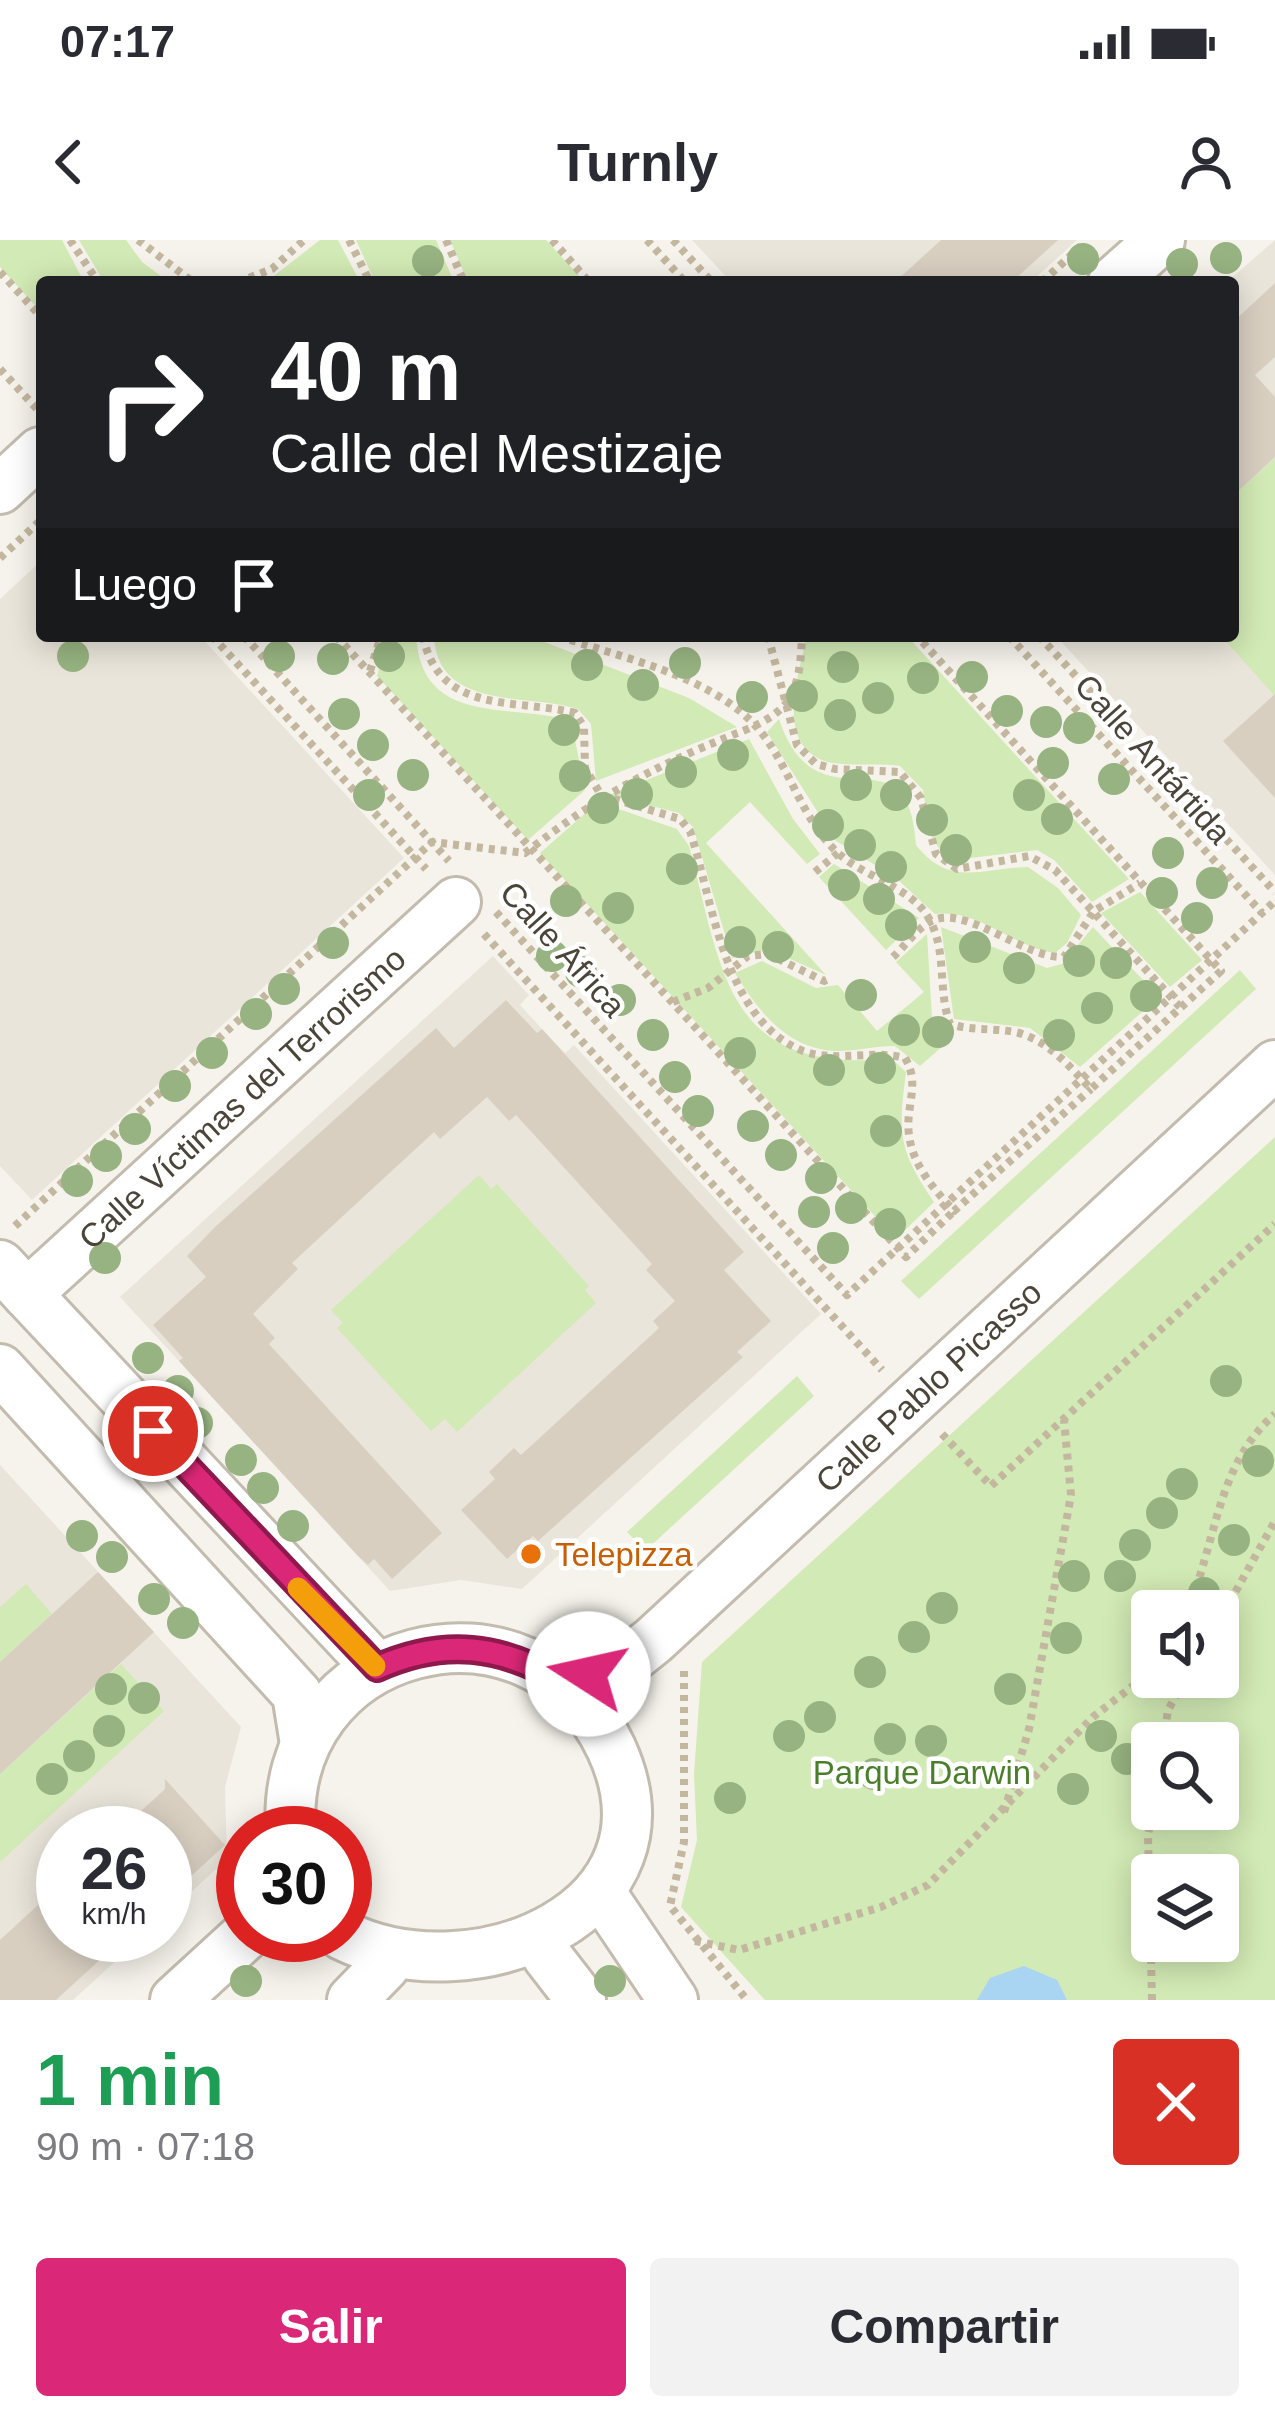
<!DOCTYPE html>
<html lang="es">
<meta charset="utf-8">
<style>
body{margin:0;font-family:Arial,sans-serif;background:#f2f2f3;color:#2b2b33;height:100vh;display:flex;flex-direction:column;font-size:45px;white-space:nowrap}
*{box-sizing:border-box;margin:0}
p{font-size:39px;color:#7c7c81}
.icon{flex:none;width:66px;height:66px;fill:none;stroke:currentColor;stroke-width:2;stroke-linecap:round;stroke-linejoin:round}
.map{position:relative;height:1760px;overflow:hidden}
.details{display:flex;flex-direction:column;background:#fff;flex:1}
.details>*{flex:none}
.hud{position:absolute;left:36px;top:36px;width:1203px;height:366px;border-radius:12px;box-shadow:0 6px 30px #0003;background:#202124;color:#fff;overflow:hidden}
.controls{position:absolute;left:1131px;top:1350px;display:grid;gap:24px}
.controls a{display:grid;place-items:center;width:108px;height:108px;border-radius:12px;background:#fff;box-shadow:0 6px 30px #0003;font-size:60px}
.speed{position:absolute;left:36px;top:1566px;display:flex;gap:24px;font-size:60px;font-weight:700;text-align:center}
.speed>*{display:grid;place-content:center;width:156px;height:156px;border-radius:50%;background:#fff;box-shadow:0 6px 30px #0003;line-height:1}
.speed small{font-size:30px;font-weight:400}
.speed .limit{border:18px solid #d22;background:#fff;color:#111}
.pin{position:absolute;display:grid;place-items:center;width:102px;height:102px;color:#fff;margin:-51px;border:6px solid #fff;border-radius:50%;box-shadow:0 3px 12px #0007}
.me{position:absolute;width:132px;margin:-66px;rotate:280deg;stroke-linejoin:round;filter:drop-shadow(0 0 9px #0008)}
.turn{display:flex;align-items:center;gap:42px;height:252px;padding:0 36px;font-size:54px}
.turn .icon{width:156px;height:156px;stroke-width:2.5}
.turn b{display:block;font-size:84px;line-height:102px}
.then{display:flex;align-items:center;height:114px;padding:0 36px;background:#0003;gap:24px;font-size:45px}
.round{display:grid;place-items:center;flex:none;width:126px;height:126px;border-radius:12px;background:#f2f2f3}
.summary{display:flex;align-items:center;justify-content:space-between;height:204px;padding:0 36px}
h1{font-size:72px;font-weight:700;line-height:90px;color:#1e9e55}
.action{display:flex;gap:24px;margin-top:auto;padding:24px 36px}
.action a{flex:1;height:138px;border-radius:12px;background:#db2777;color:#fff;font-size:48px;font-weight:700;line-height:138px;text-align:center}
.action a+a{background:#f2f2f3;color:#2b2b33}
.status{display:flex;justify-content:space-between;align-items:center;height:84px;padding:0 60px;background:#fff;direction:ltr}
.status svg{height:33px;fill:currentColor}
header{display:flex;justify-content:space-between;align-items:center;height:156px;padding:0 36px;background:#fff;font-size:54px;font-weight:700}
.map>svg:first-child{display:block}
.residential{fill:#eae5da}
.green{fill:#d2eab5;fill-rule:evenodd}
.water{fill:#a9d4f2}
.building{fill:#d8cfc1}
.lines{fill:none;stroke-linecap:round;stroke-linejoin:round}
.street-casing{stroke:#c2bbae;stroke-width:54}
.path{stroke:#c4b79f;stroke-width:8;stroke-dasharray:6 6;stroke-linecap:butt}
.street{stroke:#fff;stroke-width:48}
.tree{fill:#97b381}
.route-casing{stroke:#8e194d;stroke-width:30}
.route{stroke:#db2777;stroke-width:21}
.slow{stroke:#f59e0b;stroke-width:21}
.food-dot{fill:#e8710a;stroke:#fff;stroke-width:4.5}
.labels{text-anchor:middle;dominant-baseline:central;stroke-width:9;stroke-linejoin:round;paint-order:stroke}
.street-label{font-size:33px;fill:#4b4439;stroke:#fff}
.food-label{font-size:33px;fill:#c56008;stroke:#fff;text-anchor:start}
.park-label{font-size:33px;fill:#4a7f2a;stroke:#fff}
</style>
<div class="status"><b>07:17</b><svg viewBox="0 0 49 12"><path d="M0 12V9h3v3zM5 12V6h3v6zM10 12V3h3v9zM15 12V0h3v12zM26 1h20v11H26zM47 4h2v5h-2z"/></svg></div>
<header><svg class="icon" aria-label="back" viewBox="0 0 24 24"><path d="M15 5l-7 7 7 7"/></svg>Turnly<svg class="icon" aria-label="person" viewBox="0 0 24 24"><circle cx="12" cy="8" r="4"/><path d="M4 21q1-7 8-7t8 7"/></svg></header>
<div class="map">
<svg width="1275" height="1760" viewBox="0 0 1275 1760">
<rect width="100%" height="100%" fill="#f6f3ec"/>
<g class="residential">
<polygon points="692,0 1077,0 1031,42 731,42"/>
<polygon points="1275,0 1275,635 1056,396 1233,396 1233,42 1227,42"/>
<polygon points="42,320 42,396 200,396 404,618 32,960 0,926 0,359"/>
<polygon points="493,716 529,755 520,765 542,789 565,813 574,805 821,1074 522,1349 461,1340 390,1351 120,1057"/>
<polygon points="0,1225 241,1487 225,1547 227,1619 165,1676 165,1593 63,1593 63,1695 144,1695 73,1760 0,1760"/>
</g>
<g class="green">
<polygon points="0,0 62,0 84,42 42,42 42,73 0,27"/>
<polygon points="79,0 126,0 142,22 169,42 104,42"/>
<polygon points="320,0 338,0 360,42 266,42"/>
<polygon points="356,0 436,0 454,42 375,42"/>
<polygon points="450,0 546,0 585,42 468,42"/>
<polygon points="1275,218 1275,456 1221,396 1233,396 1233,256"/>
<path d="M389,396H416C422,484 503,464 565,479L573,490L585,550L528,600L377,436Z"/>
<path d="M434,396H529L689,458L737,487L596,541L591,484L578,469C528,453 437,471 434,396Z"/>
<path d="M807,396H907L1129,639L1092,662L1054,620L1037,610L962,619L942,613L930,594L923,550L900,526C877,522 841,528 822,520C774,500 800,431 807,396Z"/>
<path d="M779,479C817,595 909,481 916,605C950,648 981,628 1028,627L1058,648L1081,675L1067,703L1055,713C1011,707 981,669 935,674L896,638L836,601L767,492Z"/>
<polygon points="749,499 793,579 820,614 807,624 750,562 706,603 826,735 768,709 732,718 693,587 679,573 609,555"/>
<path d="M598,562L677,589L689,606C724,738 726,833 892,819L906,832C898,894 898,909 934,962L896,999L540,613Z"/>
<polygon points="834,624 919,678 886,710 819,637"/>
<polygon points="1140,652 1202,720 1170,747 1101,673"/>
<polygon points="941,687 1047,728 1062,724 1093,687 1159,757 1080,827 1030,788 954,779"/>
<path d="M927,694L932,778L951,799L920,826L895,806C875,806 856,811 837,811C788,810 758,771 735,733L762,721L816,748L838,745L877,791L924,752L896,722Z"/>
<polygon points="1240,730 1256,749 919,1059 901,1041"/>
<path d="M1275,897V1760H765L681,1667L697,1600L694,1534L702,1422ZM1152,1371H1218V1437H1152ZM1152,1503H1218V1569H1152ZM1152,1635H1218V1701H1152Z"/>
<polygon points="479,935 491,949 497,944 589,1046 585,1050 596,1063 457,1192 445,1179 431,1191 337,1088 343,1083 331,1070"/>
<polygon points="797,1136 814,1156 645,1311 627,1292"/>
<polygon points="26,1344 52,1374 0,1422 0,1367"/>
<polygon points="121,1424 164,1471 0,1622 0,1534"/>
</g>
<polygon class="water" points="1024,1726 1057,1740 1067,1760 977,1760 990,1738"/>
<g class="building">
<polygon points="941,0 1058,0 1012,42 895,42"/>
<polygon points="1275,43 1275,117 1255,135 1275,157 1275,217 1233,256 1233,82"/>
<polygon points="1275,454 1275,558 1223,501"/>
<polygon points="506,760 537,793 542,789 744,1012 724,1030 771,1081 737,1112 743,1117 538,1301 533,1296 507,1319 461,1270 495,1239 489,1232 514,1208 521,1215 659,1088 653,1081 675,1061 646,1030 652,1024 516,875 509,881 487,857 440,899 434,892 292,1023 298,1029 253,1074 275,1098 269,1104 442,1293 392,1339 374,1319 368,1325 358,1316 179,1121 183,1118 153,1085 206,1037 187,1016 215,987 436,788 454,808"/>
<polygon points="98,1332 154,1392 0,1534 0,1422"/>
<polygon points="165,1539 225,1605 165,1660 165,1593 117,1593 165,1549"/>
<polygon points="63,1642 63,1695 127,1695 56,1760 0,1760 0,1700"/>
</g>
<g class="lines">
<g class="street-casing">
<g id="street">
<polyline points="1113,42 1160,0"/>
<polyline points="0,249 40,212"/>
<polyline points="0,1025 377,1428"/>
<path id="s1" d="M27,1054L456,662"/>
<polyline points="0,1129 297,1454 305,1504"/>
<path id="s2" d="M564,1442L634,1416L654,1400L1275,825"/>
<path d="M291,1593C276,1402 530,1335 611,1508C687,1672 473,1760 342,1695"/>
<polyline points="603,1656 673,1760"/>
<polyline points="547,1716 581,1760"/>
<polyline points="175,1760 246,1695"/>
<polyline points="352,1760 385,1726"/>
</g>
</g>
<g class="path">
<polyline points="70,0 98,42"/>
<polyline points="138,0 193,42"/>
<polyline points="349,0 370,42"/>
<polyline points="446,0 464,42"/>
<polyline points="552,0 589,42"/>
<polyline points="647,0 685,42"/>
<polyline points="673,0 712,42"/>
<polyline points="0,32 42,78"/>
<polyline points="238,42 272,29 304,0"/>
<polyline points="1042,42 1081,6"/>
<polyline points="0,129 37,169"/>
<polyline points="0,318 42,279"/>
<polyline points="212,396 426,629"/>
<polyline points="244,396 449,621"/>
<polyline points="336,396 906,1017 954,971"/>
<path d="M423,396C439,475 514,458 575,473L584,487L585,528L601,555L680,579L690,591C713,661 724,780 803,811C836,823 871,809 905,818C921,844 905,866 909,895C913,926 934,949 954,971L1091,849"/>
<path d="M559,396C621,418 705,434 753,483C789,520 799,578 839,614C865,637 910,647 928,677C948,710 937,749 950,784C973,791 993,788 1015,792C1047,799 1070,827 1091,849L1221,731L917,396"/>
<polyline points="768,396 797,505 816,524 835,529 900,532 921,558 936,614 957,629 1029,616 1055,630 1180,767"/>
<polyline points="1009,396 1262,673"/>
<polyline points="1039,396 1275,652"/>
<polyline points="370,431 381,396"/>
<polyline points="815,632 838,613"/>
<polyline points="496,672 847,1055 1275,661"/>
<polyline points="484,694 882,1130"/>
<path d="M893,717C904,707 915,691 928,683C962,660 1023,719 1064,717L1094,671L1140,643"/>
<polyline points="673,762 708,748 748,716 768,714 824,741 831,738"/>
<path d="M15,986L432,602L525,613C597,557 650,528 735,494C752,488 779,476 789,459C800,441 801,417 802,396"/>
<polyline points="942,1194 991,1246 1275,984"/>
<path d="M1187,1371C1217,1302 1216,1225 1275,1174"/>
<polyline points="1218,1383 1275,1281"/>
<polyline points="684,1431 684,1602 670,1666 747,1760"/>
<polyline points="1163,1503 1168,1470 1187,1437"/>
<polyline points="1004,1572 1029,1489 1071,1255 1064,1180"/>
<polyline points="695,1701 739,1710 881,1667 928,1645 1093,1477 1152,1431"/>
<polyline points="1152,1760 1148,1596 1152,1569"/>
</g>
<use href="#street" class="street"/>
</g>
<g class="tree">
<circle cx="1226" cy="18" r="16"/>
<circle cx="1083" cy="19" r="16"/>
<circle cx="428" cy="21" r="16"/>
<circle cx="1182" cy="24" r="16"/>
<circle cx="73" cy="416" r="16"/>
<circle cx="279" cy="416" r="16"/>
<circle cx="389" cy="416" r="16"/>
<circle cx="333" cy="419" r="16"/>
<circle cx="685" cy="423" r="16"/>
<circle cx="587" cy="425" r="16"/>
<circle cx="843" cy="427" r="16"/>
<circle cx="972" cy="437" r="16"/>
<circle cx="923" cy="438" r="16"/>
<circle cx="643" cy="445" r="16"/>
<circle cx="802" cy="456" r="16"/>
<circle cx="752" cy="457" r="16"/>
<circle cx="878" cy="458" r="16"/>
<circle cx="1007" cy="471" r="16"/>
<circle cx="344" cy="474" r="16"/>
<circle cx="840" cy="475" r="16"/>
<circle cx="1046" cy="482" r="16"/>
<circle cx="1079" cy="488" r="16"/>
<circle cx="564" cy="490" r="16"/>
<circle cx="373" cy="505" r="16"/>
<circle cx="733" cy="515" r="16"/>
<circle cx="1053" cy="523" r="16"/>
<circle cx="681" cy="532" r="16"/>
<circle cx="413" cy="535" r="16"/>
<circle cx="575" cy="536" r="16"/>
<circle cx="1114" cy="539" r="16"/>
<circle cx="856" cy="545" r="16"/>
<circle cx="637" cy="554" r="16"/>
<circle cx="369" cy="555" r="16"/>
<circle cx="896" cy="555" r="16"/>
<circle cx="1029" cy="555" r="16"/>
<circle cx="603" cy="568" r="16"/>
<circle cx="1057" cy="579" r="16"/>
<circle cx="932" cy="580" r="16"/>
<circle cx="828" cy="585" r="16"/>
<circle cx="860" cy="605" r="16"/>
<circle cx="956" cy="610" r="16"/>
<circle cx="1168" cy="613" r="16"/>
<circle cx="891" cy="627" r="16"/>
<circle cx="682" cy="629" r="16"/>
<circle cx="1212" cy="643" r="16"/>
<circle cx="844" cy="645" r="16"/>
<circle cx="1162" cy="653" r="16"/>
<circle cx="879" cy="659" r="16"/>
<circle cx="566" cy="661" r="16"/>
<circle cx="618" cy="668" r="16"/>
<circle cx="1197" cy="678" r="16"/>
<circle cx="901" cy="685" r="16"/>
<circle cx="740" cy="702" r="16"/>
<circle cx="333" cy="703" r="16"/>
<circle cx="778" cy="707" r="16"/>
<circle cx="975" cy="707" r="16"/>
<circle cx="552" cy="716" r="16"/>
<circle cx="1079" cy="721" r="16"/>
<circle cx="1116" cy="723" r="16"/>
<circle cx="1019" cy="728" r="16"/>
<circle cx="581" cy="732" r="16"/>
<circle cx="284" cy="749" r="16"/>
<circle cx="861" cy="755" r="16"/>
<circle cx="1146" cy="756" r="16"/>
<circle cx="620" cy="760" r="16"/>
<circle cx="1097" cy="768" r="16"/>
<circle cx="256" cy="774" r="16"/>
<circle cx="904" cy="790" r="16"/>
<circle cx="938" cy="792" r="16"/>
<circle cx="653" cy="795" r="16"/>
<circle cx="1059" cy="795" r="16"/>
<circle cx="212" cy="813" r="16"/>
<circle cx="740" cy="813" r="16"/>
<circle cx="880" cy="828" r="16"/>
<circle cx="829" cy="830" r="16"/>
<circle cx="675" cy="837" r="16"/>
<circle cx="175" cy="846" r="16"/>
<circle cx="698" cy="871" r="16"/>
<circle cx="753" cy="886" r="16"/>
<circle cx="135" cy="889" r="16"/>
<circle cx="886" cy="891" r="16"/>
<circle cx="781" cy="915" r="16"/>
<circle cx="106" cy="916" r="16"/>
<circle cx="821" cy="938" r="16"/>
<circle cx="77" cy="941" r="16"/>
<circle cx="851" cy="968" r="16"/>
<circle cx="814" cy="972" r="16"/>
<circle cx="890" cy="984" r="16"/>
<circle cx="833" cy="1008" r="16"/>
<circle cx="105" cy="1018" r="16"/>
<circle cx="148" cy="1118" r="16"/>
<circle cx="1226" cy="1141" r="16"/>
<circle cx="178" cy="1151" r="16"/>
<circle cx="197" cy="1183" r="16"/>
<circle cx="241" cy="1220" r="16"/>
<circle cx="1258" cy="1221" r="16"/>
<circle cx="1182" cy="1244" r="16"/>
<circle cx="263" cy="1248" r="16"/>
<circle cx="1162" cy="1273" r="16"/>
<circle cx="293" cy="1286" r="16"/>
<circle cx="82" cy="1296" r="16"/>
<circle cx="1234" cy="1300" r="16"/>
<circle cx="1135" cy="1305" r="16"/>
<circle cx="112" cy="1317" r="16"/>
<circle cx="1074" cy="1336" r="16"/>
<circle cx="1120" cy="1336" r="16"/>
<circle cx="1204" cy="1353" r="16"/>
<circle cx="154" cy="1359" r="16"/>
<circle cx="942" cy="1368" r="16"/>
<circle cx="183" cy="1383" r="16"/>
<circle cx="914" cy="1397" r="16"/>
<circle cx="1066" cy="1398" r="16"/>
<circle cx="870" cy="1432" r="16"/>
<circle cx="111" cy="1449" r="16"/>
<circle cx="1010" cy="1449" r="16"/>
<circle cx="144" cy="1458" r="16"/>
<circle cx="820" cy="1477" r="16"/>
<circle cx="109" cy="1491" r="16"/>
<circle cx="789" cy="1496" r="16"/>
<circle cx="1101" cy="1496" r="16"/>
<circle cx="890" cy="1499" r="16"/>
<circle cx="931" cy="1501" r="16"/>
<circle cx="79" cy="1516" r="16"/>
<circle cx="1127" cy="1519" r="16"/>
<circle cx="874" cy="1534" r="16"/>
<circle cx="52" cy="1539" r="16"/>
<circle cx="1073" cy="1549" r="16"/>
<circle cx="730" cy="1558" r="16"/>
<circle cx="246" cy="1741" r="16"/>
<circle cx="610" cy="1741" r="16"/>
</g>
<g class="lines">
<g class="route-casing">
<path id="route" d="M153,1191L377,1428C444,1398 501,1405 563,1442L588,1434"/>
</g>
<use href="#route" class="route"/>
<polyline class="slow" points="298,1348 375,1426"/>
</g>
<circle class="food-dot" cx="531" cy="1314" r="12"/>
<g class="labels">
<g class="street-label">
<text transform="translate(1153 519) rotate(48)">Calle Antártida</text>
<text transform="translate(563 709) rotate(48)">Calle África</text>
<text stroke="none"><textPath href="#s1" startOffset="291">Calle Víctimas del Terrorismo</textPath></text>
<text stroke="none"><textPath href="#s2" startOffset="474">Calle Pablo Picasso</textPath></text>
</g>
<g class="food-label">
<text x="555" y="1314">Telepizza</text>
</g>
<g class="park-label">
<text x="922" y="1532">Parque Darwin</text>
</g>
</g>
</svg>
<div class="controls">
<a><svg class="icon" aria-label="sound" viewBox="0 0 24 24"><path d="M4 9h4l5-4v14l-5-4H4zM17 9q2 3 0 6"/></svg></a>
<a><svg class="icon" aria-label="search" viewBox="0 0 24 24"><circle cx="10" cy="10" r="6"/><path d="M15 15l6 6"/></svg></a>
<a><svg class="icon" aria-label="layers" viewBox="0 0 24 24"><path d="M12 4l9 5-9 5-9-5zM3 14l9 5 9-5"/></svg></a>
</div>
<div class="speed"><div>26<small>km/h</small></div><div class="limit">30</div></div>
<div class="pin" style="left:153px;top:1191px;background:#d93025"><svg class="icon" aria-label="arrive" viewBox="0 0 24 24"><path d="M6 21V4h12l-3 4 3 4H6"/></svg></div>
<svg class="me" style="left:588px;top:1434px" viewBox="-20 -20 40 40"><circle r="19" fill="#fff"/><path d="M0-13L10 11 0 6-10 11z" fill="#db2777"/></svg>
<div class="hud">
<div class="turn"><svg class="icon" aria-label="right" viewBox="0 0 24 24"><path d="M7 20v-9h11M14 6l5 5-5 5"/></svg><div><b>40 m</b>Calle del Mestizaje</div></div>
<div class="then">Luego<svg class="icon" aria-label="arrive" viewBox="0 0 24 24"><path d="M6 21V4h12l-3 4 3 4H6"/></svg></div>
</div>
</div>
<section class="details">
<div class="summary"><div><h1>1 min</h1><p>90 m · 07:18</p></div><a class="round" style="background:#d93025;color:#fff"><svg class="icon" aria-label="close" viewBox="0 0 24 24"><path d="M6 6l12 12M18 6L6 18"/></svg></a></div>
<div class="action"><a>Salir</a><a>Compartir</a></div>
</section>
